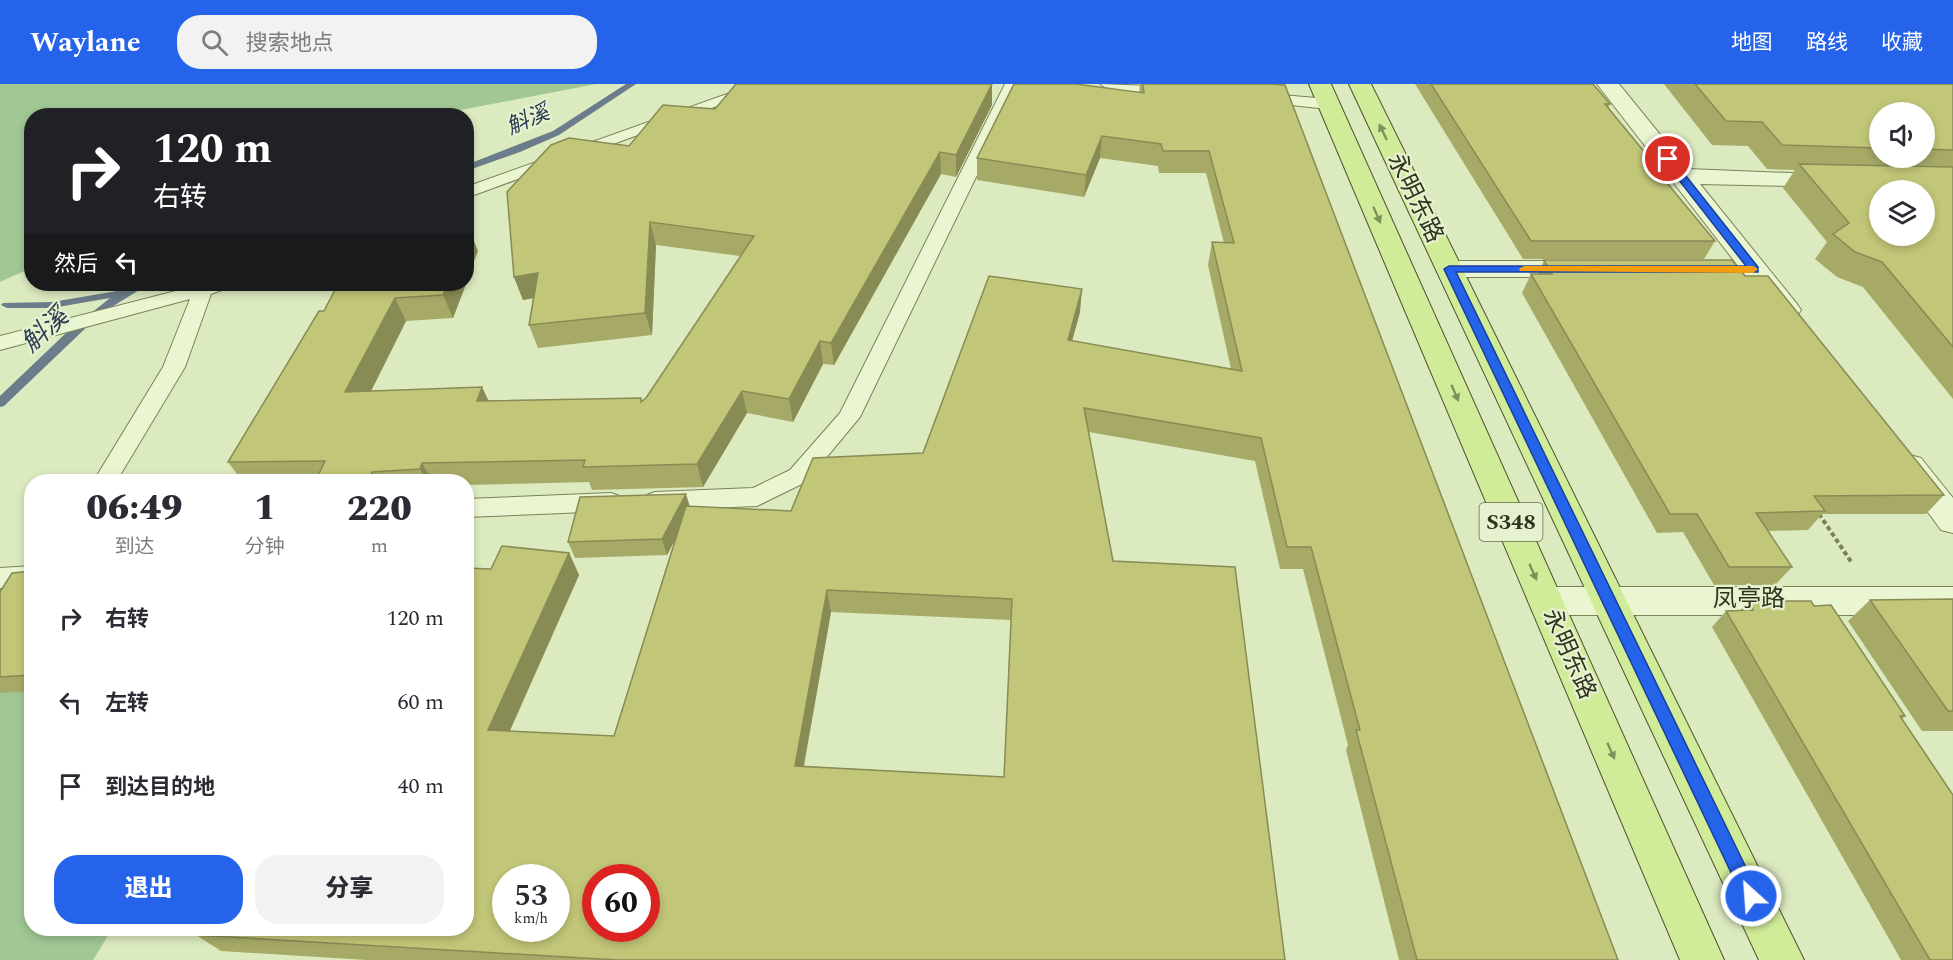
<!DOCTYPE html>
<html lang="zh">
<meta charset="utf-8">
<style>
body{margin:0;font-family:Spectral,"Noto Sans SC",serif;background:#f2f2f3;color:#2b2b33;height:100vh;display:flex;flex-direction:column;font-size:22px;white-space:nowrap}
*{box-sizing:border-box;margin:0}
p{font-size:20px;color:#7c7c81}
.icon{flex:none;width:33px;height:33px;fill:none;stroke:currentColor;stroke-width:2;stroke-linecap:round;stroke-linejoin:round}
.map{position:relative;flex:1;overflow:hidden}
.panel{position:absolute;left:24px;top:390px;width:450px;height:462px;display:flex;flex-direction:column;background:#fff;border-radius:24px;box-shadow:0 3px 9px #0003}
.panel>*{flex:none}
.guide{position:absolute;left:24px;top:24px;width:450px;height:183px;border-radius:24px;box-shadow:0 3px 9px #0003;background:#202124;color:#fff;overflow:hidden}
.controls{position:absolute;left:1869px;top:18px;display:grid;gap:12px}
.controls a{display:grid;place-items:center;width:66px;height:66px;border-radius:50%;background:#fff;box-shadow:0 3px 9px #0003;font-size:30px}
.speed{position:absolute;left:492px;top:780px;display:flex;gap:12px;font-size:30px;font-weight:700;text-align:center}
.speed>*{display:grid;place-content:center;width:78px;height:78px;border-radius:50%;background:#fff;box-shadow:0 3px 9px #0003;line-height:1}
.speed small{font-size:15px;font-weight:400}
.speed .limit{border:9px solid #d22;background:#fff;color:#111}
.pin{position:absolute;display:grid;place-items:center;width:51px;height:51px;color:#fff;margin:-26px;border:3px solid #fff;border-radius:50%;box-shadow:0 2px 6px #0007}
.me{position:absolute;width:66px;margin:-33px;rotate:334deg;stroke-linejoin:round;filter:drop-shadow(0 0 4px #0008)}
.turn{display:flex;align-items:center;gap:21px;height:126px;padding:0 30px;font-size:27px}
.turn .icon{width:78px;height:78px;stroke-width:2.5}
.turn b{display:block;font-size:42px;line-height:51px}
.then{display:flex;align-items:center;height:57px;padding:0 30px;background:#0003;gap:12px;font-size:22px}
.eta{display:flex;justify-content:space-evenly;align-items:center;height:102px;text-align:center}
.eta b{font-size:36px;font-weight:800;line-height:42px}
.button{display:flex;gap:12px;margin-top:auto;padding:12px 30px}
.button a{flex:1;height:69px;border-radius:24px;background:#2563eb;color:#fff;font-size:24px;font-weight:800;line-height:69px;text-align:center}
.button a+a{background:#f2f2f3;color:#2b2b33}
ul{padding:0;list-style:none}
li{display:flex;align-items:center;gap:18px;height:84px;padding:0 30px}
li div{flex:1}
li b{display:block;font-size:22px}
li em{font-style:normal}
header{display:flex;align-items:center;gap:36px;box-sizing:border-box;height:84px;padding:0 30px;background:#2563eb;color:#fff}
header strong{font-size:28px}
nav{display:flex;gap:33px;margin-inline-start:auto;font-size:21px}
.search{width:420px;height:54px;background:#f2f2f3;display:flex;align-items:center;gap:15px;box-sizing:border-box;padding:0 21px;border-radius:24px;color:#7c7c81;font-size:22px}
.map>svg:first-child{display:block}
.green{fill:#a1c795}
.lines{fill:none;stroke-linecap:round;stroke-linejoin:round}
.stream{fill:#6b7d8a;fill-rule:evenodd}
.lane-casing{stroke:#7b8259;stroke-width:2}
.street-casing{stroke:#7b8259;stroke-width:2}
.primary-casing{stroke:#4c502d;stroke-width:2}
.path{stroke:#7b8259;stroke-width:4;stroke-dasharray:4.5 3;stroke-linecap:butt}
.lane{fill:#eaf6d2;fill-rule:evenodd}
.street{fill:#eaf6d2;fill-rule:evenodd}
.primary{fill:#d1ec99;fill-rule:evenodd}
.wall{fill:#a7aa67;fill-rule:evenodd}
.shaded-wall{fill:#888b54}
.building{fill:#c2c678;stroke:#888b54;stroke-width:1.5;fill-rule:evenodd}
.oneway{fill:#80905b}
.route{fill:#2563eb;stroke:#184099;stroke-width:1.5}
.slow{fill:#f59e0b}
.labels{text-anchor:middle;dominant-baseline:central;stroke-width:4.5;stroke-linejoin:round;paint-order:stroke}
.far-water-label{font-size:22px;font-style:italic;fill:#2d3c52;stroke:#e6f2cf}
.shield{fill:#e6f2cf;stroke:#676c52;stroke-width:1.5}
.shield-label{font-size:22px;font-weight:bold;fill:#30331d}
.street-label{font-size:24px;fill:#30331d;stroke:#e6f2cf}
.water-label{font-size:26px;font-style:italic;fill:#2d3c52;stroke:#e6f2cf}
</style>
<header>
<strong>Waylane</strong>
<div class="search"><svg class="icon" aria-label="search" viewBox="0 0 24 24"><circle cx="10" cy="10" r="6"/><path d="M15 15l6 6"/></svg>搜索地点</div>
<nav><a>地图</a><a>路线</a><a>收藏</a></nav>
</header>
<div class="map">
<svg width="1953" height="876" viewBox="0 0 1953 876">
<rect width="100%" height="100%" fill="#dceac0"/>
<g class="green">
<polygon points="0,0 596,0 435,31 32,32 31,184 0,198"/>
<polygon points="31,501 32,844 112,845 93,876 0,876 0,503"/>
</g>
<g class="lines">
<g class="stream">
<polygon points="626,0 636,0 559,51 520,68 466,87 466,81 553,47"/>
<polygon points="136,200 149,200 110,224 91,239 4,322 0,323 0,312 65,250 110,214 52,224 7,224 1,221 3,219 52,218 123,206"/>
</g>
<g class="lane-casing">
<g id="lane">
<polygon points="755,0 779,0 776,3 725,19 466,114 466,103"/>
<polygon points="1005,0 1021,0 860,333 806,398 757,422 655,426 647,423 643,417 647,411 655,408 753,404 790,386 840,329"/>
<polygon points="1100,0 1177,3 1179,6 1171,11 1108,5"/>
<polygon points="1259,9 1328,15 1336,20 1328,25 1253,17 1251,14"/>
<polygon points="203,200 230,200 227,204 211,210 185,283 116,398 93,398 163,283 190,215 0,266 0,252"/>
<polygon points="611,409 619,412 623,418 619,424 611,427 466,433 466,415"/>
<polygon points="32,482 32,502 0,504 0,484"/>
</g>
</g>
<g class="street-casing">
<g id="street">
<polygon points="1597,0 1619,0 1688,85 1840,91 1844,96 1840,101 1832,103 1700,100 1797,220 1801,226 1797,232 1787,235 1777,232"/>
<polygon points="1449,177 1585,177 1594,179 1598,185 1594,191 1585,193 1449,193 1440,191 1436,185 1440,179"/>
<polygon points="1910,371 1921,374 1953,414 1953,449 1941,446 1894,382 1899,374"/>
<polygon points="1546,503 1953,503 1953,531 1546,531 1534,527 1528,517 1534,507"/>
</g>
</g>
<g class="primary-casing">
<g id="primary">
<polygon points="1309,0 1331,0 1724,876 1680,876"/>
<polygon points="1349,0 1371,0 1804,876 1759,876"/>
</g>
</g>
<polyline class="path" points="1819,430 1852,479"/>
<use href="#lane" class="lane"/>
<use href="#street" class="street"/>
<use href="#primary" class="primary"/>
</g>
<g class="wall">
<polygon points="992,0 992,21 956,93 941,90 834,281 823,280 793,338 747,329 703,403 592,406 589,398 466,401 466,398 243,398 228,378 324,227 338,200 466,200 453,234 406,237 371,307 489,317 642,317 646,314 740,172 656,161 652,251 538,264 529,241 533,214 523,216 514,193 629,62 715,25"/>
<path d="M1140,0H1268L1618,876H1399L1346,666L1348,661L1303,485H1280L1255,377L1089,348L1113,477L1285,876H367L221,867L196,851L491,485L569,469L579,491L510,647L614,652L675,455L667,471L575,474L568,458L690,423L791,427L923,369L1080,228L1072,257L1231,285L1208,181L1212,158L1224,159L1206,89H1159L1158,82L1100,74L1084,113L977,96V74L1139,9ZM831,528L1011,536L1004,693L804,682Z"/>
<polygon points="1415,0 1593,0 1610,20 1608,24 1651,76 1650,79 1715,157 1704,175 1523,175"/>
<path d="M1664,0H1953V315L1863,203L1837,193L1815,175L1827,158L1783,104L1795,86L1767,85L1748,62L1712,61ZM1880,28H1924V74H1880Z"/>
<polygon points="1544,176 1745,192 1944,411 1926,430 1822,430 1808,446 1768,447 1792,483 1775,501 1714,501 1683,448 1657,449 1522,209 1531,190 1538,190"/>
<polygon points="32,487 32,607 0,609 0,508"/>
<polygon points="1953,515 1953,647 1922,647 1848,537 1870,516"/>
<polygon points="1748,517 1814,522 1905,632 1902,635 1953,876 1901,876 1712,543 1726,527 1740,527"/>
</g>
<g class="shaded-wall">
<polygon points="992,0 992,21 956,93 956,71"/>
<polygon points="1102,52 1100,74 1084,113 1086,91"/>
<polygon points="940,68 941,90 834,281 831,259"/>
<polygon points="650,138 656,161 652,251 645,229"/>
<polygon points="469,145 478,167 466,198 466,151"/>
<polygon points="538,189 546,212 523,216 514,193"/>
<polygon points="447,200 466,200 453,234 443,211"/>
<polygon points="1082,205 1080,228 1066,279 1068,256"/>
<polygon points="395,214 406,237 359,331 345,308"/>
<polygon points="820,257 823,280 793,338 789,315"/>
<polygon points="482,303 493,326 477,317"/>
<polygon points="742,307 747,329 703,403 697,380"/>
<polygon points="422,379 433,398 427,398 420,385"/>
<polygon points="372,388 378,398 368,398"/>
<polygon points="686,410 691,426 667,471 662,455"/>
<polygon points="569,469 579,491 501,666 488,646"/>
<polygon points="827,506 831,528 800,702 795,682"/>
</g>
<g class="building">
<polygon points="736,0 992,0 956,71 940,68 831,259 820,257 789,315 742,307 697,380 583,383 585,376 422,379 420,385 372,388 368,398 315,398 325,377 228,378 319,227 324,227 338,200 447,200 443,211 395,214 345,308 482,303 477,317 641,314 641,318 646,314 754,152 650,138 645,229 529,241 538,189 514,193 507,108 551,61 569,54 629,62 663,21 715,25"/>
<path d="M1014,0H1076L1144,9L1143,0H1268L1285,1L1618,876H1417L1356,646H1360L1311,463H1287L1261,354L1084,324L1113,477L1235,483L1285,876H617L196,851L200,844H466V484L491,485L502,462L569,469L488,646L614,652L686,422L791,427L813,374L923,369L989,192L1082,205L1068,256L1242,287L1212,158L1234,159L1209,67H1163L1161,60L1102,52L1086,91L977,74ZM827,506L1012,515L1004,693L795,682ZM506,794H556V844H506ZM596,794H646V844H596Z"/>
<polygon points="1431,0 1593,0 1610,20 1605,20 1651,76 1648,76 1715,157 1531,157"/>
<polygon points="1695,0 1953,0 1953,66 1924,65 1924,28 1880,28 1880,64 1782,61 1762,38 1726,37"/>
<path d="M1799,80L1953,83V263L1882,178L1855,168L1833,150L1849,139ZM1880,106H1924V152H1880Z"/>
<polygon points="1544,176 1732,176 1745,192 1768,192 1944,411 1814,412 1825,427 1756,429 1792,483 1729,483 1697,430 1670,430 1531,190 1552,190"/>
<polygon points="686,410 662,455 568,458 580,413"/>
<polygon points="32,487 32,591 0,593 0,508 12,489"/>
<polygon points="1953,515 1953,627 1948,627 1870,516"/>
<polygon points="1748,517 1811,517 1814,522 1831,521 1905,632 1900,632 1953,711 1953,876 1930,876 1726,527 1753,526"/>
</g>
<defs><path id="oneway-solid" d="M-6-.8H1V-3.2L6.5 0L1 3.2V.8H-6Z" transform="scale(1.5)"/></defs>
<g class="oneway">
<use href="#oneway-solid" transform="translate(1383 48) rotate(-116)"/>
<use href="#oneway-solid" transform="translate(1377 131) rotate(66)"/>
<use href="#oneway-solid" transform="translate(1455 309) rotate(66)"/>
<use href="#oneway-solid" transform="translate(1533 488) rotate(66)"/>
<use href="#oneway-solid" transform="translate(1611 667) rotate(66)"/>
</g>
<polygon class="route" points="1664,73 1671,73 1758,183 1758,188 1456,188 1757,806 1760,812 1757,818 1751,821 1745,818 1444,185 1449,182 1746,182 1664,77"/>
<polygon class="slow" points="1524,182 1753,182 1758,185 1753,189 1520,187 1519,185"/>
<g class="labels">
<g class="far-water-label">
<text transform="translate(528 36) rotate(-23)">斛溪</text>
</g>
<rect class="shield" x="1479.5" y="419" width="63" height="38" rx="4.5"/>
<g class="shield-label">
<text x="1511" y="438">S348</text>
</g>
<g class="street-label">
<text transform="translate(1415 114) rotate(64)">永明东路</text>
<text x="1749" y="515">凤亭路</text>
<text transform="translate(1569 570) rotate(66)">永明东路</text>
</g>
<g class="water-label">
<text transform="translate(45 246) rotate(-42)">斛溪</text>
</g>
</g>
</svg>
<div class="controls">
<a><svg class="icon" aria-label="sound" viewBox="0 0 24 24"><path d="M4 9h4l5-4v14l-5-4H4zM17 9q2 3 0 6"/></svg></a>
<a><svg class="icon" aria-label="layers" viewBox="0 0 24 24"><path d="M12 4l9 5-9 5-9-5zM3 14l9 5 9-5"/></svg></a>
</div>
<div class="speed"><div>53<small>km/h</small></div><div class="limit">60</div></div>
<div class="pin" style="left:1668px;top:75px;background:#d93025"><svg class="icon" aria-label="arrive" viewBox="0 0 24 24"><path d="M6 21V4h12l-3 4 3 4H6"/></svg></div>
<svg class="me" style="left:1751px;top:812px" viewBox="-20 -20 40 40"><circle r="17" fill="#2563eb" stroke="#fff" stroke-width="3"/><path d="M0-11L8 9 0 5-8 9z" fill="#fff"/></svg>
<div class="guide">
<div class="turn"><svg class="icon" aria-label="right" viewBox="0 0 24 24"><path d="M7 20v-9h11M14 6l5 5-5 5"/></svg><div><b>120 m</b>右转</div></div>
<div class="then">然后<svg class="icon" aria-label="left" viewBox="0 0 24 24"><path d="M17 20v-9H6M10 6l-5 5 5 5"/></svg></div>
</div>
<section class="panel">
<div class="eta">
<div><b>06:49</b><p>到达</p></div>
<div><b>1</b><p>分钟</p></div>
<div><b>220</b><p>m</p></div>
</div>
<ul>
<li><svg class="icon" aria-label="right" viewBox="0 0 24 24"><path d="M7 20v-9h11M14 6l5 5-5 5"/></svg><div><b>右转</b></div><em>120 m</em></li>
<li><svg class="icon" aria-label="left" viewBox="0 0 24 24"><path d="M17 20v-9H6M10 6l-5 5 5 5"/></svg><div><b>左转</b></div><em>60 m</em></li>
<li><svg class="icon" aria-label="arrive" viewBox="0 0 24 24"><path d="M6 21V4h12l-3 4 3 4H6"/></svg><div><b>到达目的地</b></div><em>40 m</em></li>
</ul>
<div class="button"><a>退出</a><a>分享</a></div>
</section>
</div>
